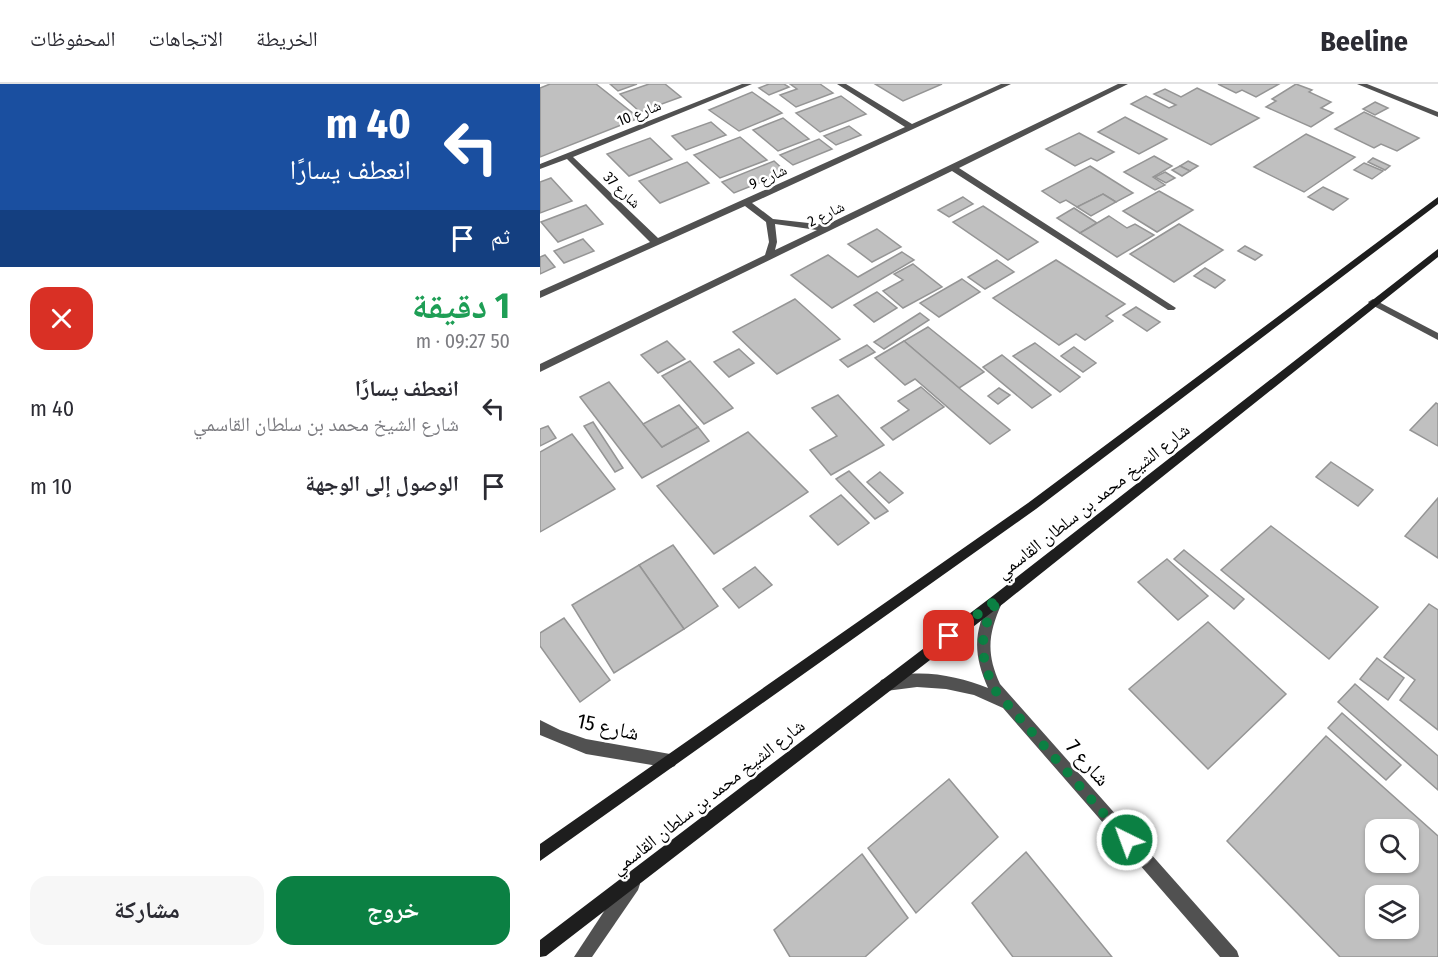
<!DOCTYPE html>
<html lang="ar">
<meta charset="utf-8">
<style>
body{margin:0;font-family:"Fira Sans Condensed","Noto Naskh Arabic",sans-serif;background:#f7f7f7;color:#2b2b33;direction:rtl;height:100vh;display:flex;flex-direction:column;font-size:22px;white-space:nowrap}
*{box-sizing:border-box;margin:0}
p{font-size:20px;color:#7c7c81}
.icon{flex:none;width:33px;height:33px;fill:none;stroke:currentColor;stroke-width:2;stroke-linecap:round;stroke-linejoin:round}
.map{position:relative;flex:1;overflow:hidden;direction:ltr}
.sheet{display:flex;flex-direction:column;background:#fff;width:540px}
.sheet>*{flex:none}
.hud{background:#1a4fa0;color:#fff;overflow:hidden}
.fabs{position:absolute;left:825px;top:735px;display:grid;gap:12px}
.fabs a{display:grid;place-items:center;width:54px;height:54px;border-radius:12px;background:#fff;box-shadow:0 2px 4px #0004;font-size:30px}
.pin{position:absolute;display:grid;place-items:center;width:51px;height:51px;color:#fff;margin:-26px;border-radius:12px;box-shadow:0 3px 9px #0006}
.me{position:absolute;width:66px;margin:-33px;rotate:318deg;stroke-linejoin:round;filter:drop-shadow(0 0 4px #0008)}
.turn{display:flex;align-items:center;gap:21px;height:126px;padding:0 30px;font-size:27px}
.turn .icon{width:78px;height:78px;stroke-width:2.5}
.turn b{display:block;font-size:42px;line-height:51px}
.then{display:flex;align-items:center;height:57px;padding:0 30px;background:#0003;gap:12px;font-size:22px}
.round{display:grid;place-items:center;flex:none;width:63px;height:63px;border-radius:18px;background:#f7f7f7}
.head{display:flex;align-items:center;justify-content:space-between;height:102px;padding:0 30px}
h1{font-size:36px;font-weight:700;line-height:45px;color:#1e9e55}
.cta{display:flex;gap:12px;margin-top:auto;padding:12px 30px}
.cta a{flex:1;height:69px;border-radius:18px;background:#0b8043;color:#fff;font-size:24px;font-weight:700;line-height:69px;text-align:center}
.cta a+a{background:#f7f7f7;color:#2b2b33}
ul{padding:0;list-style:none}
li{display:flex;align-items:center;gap:18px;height:78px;padding:0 30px}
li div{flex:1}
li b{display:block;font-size:22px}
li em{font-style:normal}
header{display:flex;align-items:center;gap:36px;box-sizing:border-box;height:84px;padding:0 30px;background:#fff;border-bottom:2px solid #e1e1e2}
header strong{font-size:28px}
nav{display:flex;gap:33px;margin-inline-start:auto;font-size:21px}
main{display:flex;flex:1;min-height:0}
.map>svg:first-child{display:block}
.building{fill:#c0c0c0;stroke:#959595;stroke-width:1.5;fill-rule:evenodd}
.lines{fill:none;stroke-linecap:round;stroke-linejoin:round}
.lane{fill:#515151;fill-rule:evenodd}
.street{fill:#515151;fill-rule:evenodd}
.secondary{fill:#1e1e1e;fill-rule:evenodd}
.route{stroke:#0b8043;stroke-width:10;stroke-dasharray:0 18}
.labels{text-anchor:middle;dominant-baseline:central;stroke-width:5;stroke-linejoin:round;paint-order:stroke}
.far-street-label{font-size:15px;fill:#000;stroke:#fff}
.street-label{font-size:18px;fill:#000;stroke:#fff}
.near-street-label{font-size:21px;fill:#000;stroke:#fff}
</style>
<header>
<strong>Beeline</strong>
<nav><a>الخريطة</a><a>الاتجاهات</a><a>المحفوظات</a></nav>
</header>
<main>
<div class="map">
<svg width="898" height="873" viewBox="0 0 898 873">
<rect width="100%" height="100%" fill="#fff"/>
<g class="building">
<polygon points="10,0 56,0 99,34 0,73 0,4"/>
<polygon points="70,0 97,0 78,7"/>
<polygon points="109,0 125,0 141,13 100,28 80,10"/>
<polygon points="229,0 244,0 249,3 229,11 219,4"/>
<polygon points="250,0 280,0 293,9 256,23 240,11 257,5"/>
<polygon points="335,0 402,0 363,17"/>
<polygon points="678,0 739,0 716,13 702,6 696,9"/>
<polygon points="756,0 772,6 769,8 791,18 781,24 793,29 771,43 726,23 736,17 732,15"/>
<polygon points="657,4 719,34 671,61 591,20 606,12 629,24 636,21 614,10 625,5 641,13"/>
<polygon points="212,8 242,29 199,47 169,26"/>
<polygon points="301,12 326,30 280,48 256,29"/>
<polygon points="835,18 848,24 835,31 823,25"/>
<polygon points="824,28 879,54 857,67 841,60 834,64 795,45"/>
<polygon points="585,33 627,55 599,70 558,48"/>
<polygon points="243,34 269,55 238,67 213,46"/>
<polygon points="171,38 186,51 146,66 132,52"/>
<polygon points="309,42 321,51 296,61 284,52"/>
<polygon points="539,49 574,68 557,77 551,74 535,82 506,65"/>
<polygon points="766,50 815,73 764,108 714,83"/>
<polygon points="200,53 227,76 180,94 154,71"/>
<polygon points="110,54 132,75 89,92 67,70"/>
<polygon points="279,55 292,65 253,81 240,71"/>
<polygon points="614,72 632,82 613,93 625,101 615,106 584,88"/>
<polygon points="833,74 850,82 845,86 828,78"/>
<polygon points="234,77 246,88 194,109 182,98"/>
<polygon points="648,77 658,82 650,87 640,82"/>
<polygon points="147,78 169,99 120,119 99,97"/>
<polygon points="824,79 843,87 832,95 814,86"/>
<polygon points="550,82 593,109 576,118 563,110 537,123 526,116 520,119 502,107"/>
<polygon points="640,82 650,87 642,92 632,86"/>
<polygon points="625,88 635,94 626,99 615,93"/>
<polygon points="11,94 32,117 0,129 0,98"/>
<polygon points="783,103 808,115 793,126 768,113"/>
<polygon points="619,107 653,126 617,148 583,127"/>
<polygon points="563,110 576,118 551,132 537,123"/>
<polygon points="423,113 433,120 409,133 398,126"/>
<polygon points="46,121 63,140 18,158 1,138"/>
<polygon points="443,122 498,158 468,176 413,138"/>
<polygon points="534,124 557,139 540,149 517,134"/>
<polygon points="569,132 587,144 595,140 614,151 577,173 540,149"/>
<polygon points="639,140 683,166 634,198 590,170"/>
<polygon points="337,145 361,163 332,178 308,160"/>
<polygon points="43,155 54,167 24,179 14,167"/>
<polygon points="705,162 722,171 715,176 698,167"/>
<polygon points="362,168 374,176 292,224 251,191 288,171 318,193"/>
<polygon points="5,171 15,183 0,190 0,173"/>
<polygon points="457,176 474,188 445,205 428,193"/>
<polygon points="516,176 585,220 566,232 573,237 545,256 536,250 519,261 453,214"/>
<polygon points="373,180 402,203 363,224 343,207 363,196 354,190"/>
<polygon points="665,184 685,196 675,204 654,192"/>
<polygon points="422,195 440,208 399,233 380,219"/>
<polygon points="337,208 357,224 334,238 314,221"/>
<polygon points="255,215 300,255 237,290 193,248"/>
<polygon points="596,223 620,238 607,247 583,231"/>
<polygon points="380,229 389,236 344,265 334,258"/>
<polygon points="388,243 444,288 419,304 364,257"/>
<polygon points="127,257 145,275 118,289 101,271"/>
<polygon points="364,257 419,304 470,346 450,360 375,295 365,301 335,274"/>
<polygon points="495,259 540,293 520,308 473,272"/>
<polygon points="327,261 335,268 308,283 300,276"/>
<polygon points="534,263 556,279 543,288 521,272"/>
<polygon points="199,265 214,279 189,293 174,278"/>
<polygon points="462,271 511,311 492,324 443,283"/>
<polygon points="150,277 193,324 164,340 122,292"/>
<polygon points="69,298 122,363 158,343 169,357 102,394 40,313"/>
<polygon points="381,303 404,323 353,356 341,344 369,326 358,317"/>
<polygon points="459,304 470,311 458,320 448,312"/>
<polygon points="298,311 344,361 291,391 270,366 297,352 272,324"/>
<polygon points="896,319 898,320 898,362 870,346"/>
<polygon points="139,321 158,343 122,363 103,340"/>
<polygon points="53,338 83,384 75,388 44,342"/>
<polygon points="8,342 16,354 0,362 0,345"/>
<polygon points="208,348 268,408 174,470 117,402"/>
<polygon points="32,350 75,405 0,448 0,368"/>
<polygon points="791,378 833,406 818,422 776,393"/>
<polygon points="309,387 348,427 335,435 296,395"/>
<polygon points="340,388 363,409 349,419 327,398"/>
<polygon points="301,411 329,439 298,461 270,432"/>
<polygon points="898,414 898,474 865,452"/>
<polygon points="731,442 838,523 789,575 681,486"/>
<polygon points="133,461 178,522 144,545 99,481"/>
<polygon points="644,466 704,515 694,525 634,475"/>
<polygon points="627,475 668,512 638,536 598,498"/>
<polygon points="99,481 144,545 74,589 32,521"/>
<polygon points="215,483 232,501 199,524 183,505"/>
<polygon points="889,520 898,526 898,646 860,616 875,596 844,573"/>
<polygon points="24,534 70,596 40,618 0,562 0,549"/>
<polygon points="668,538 746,610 668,685 589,605"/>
<polygon points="837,574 864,594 848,616 820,595"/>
<polygon points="815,600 898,672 898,706 798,618"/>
<polygon points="802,629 861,681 846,696 788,644"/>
<path d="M786,652L898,752V873H800L687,757ZM836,746H868V778H836ZM836,812H868V844H836Z"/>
<polygon points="409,695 458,753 376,829 328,764"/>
<polygon points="486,768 572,873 473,873 432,819"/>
<polygon points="322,770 368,834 325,873 250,873 234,846"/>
</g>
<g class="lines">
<polygon class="lane" points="92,792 98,794 100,800 98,806 52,873 34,873 86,794"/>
<g class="street">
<path d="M202,0H212L33,73L118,154L365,43L297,0H306L372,40L461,0H471L212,119L233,135L286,141L578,0H588L419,84L636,224L634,226H628L412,87L0,288V280L225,171L229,158L226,138L205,122L0,214V207L110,158L27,75L0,85V80ZM235,140L277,146L235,166L237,158Z"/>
<polygon points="817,0 827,0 898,28 898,33"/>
<polygon points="833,215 898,249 898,256 830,220 828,218"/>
<path d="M456,513L461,515L462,519C448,550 446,569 460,600L697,867L699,873H680L463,624L434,611L406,605L377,603L346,607L341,606L339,601L341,596C375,583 416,591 448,604C433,570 433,547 451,515Z"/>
<polygon points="0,636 20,646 46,655 130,670 135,672 137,677 135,682 130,684 46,670 0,651"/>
</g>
<g class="secondary">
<polygon points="898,113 898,120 496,425 0,777 0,760 488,419"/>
<polygon points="898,165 898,173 464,519 6,872 0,873 0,856 454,511"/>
</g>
</g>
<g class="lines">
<path class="route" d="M409,552L459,514C438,548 439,570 454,605L587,756"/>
</g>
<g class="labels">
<g class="far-street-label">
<text transform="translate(99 29) rotate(-22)">شارع 10</text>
<text transform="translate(228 93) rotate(-24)">شارع 9</text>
<text transform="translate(82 106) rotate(44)">شارع 37</text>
<text transform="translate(286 130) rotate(-26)">شارع 2</text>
</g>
<g class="street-label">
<text transform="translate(553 417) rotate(-38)">شارع الشيخ محمد بن سلطان القاسمي</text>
<text transform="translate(168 713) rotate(-38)">شارع الشيخ محمد بن سلطان القاسمي</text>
</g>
<g class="near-street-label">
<text transform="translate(68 643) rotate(12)">شارع 15</text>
<text transform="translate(548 679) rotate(48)">شارع 7</text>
</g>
</g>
</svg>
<div class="fabs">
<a><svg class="icon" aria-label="search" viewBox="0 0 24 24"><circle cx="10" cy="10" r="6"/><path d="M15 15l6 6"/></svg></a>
<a><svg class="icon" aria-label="layers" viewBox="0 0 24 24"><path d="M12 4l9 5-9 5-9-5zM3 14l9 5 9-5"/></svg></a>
</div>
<div class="pin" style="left:409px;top:552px;background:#d93025"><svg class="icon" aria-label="arrive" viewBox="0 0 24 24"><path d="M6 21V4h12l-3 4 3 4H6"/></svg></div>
<svg class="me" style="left:587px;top:756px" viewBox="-20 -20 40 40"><circle r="17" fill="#0b8043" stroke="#fff" stroke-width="3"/><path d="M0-11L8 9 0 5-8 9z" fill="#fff"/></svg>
</div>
<section class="sheet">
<div class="hud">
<div class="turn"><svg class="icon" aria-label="left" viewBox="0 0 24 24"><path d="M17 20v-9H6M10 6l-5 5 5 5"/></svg><div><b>40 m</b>انعطف يسارًا</div></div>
<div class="then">ثم<svg class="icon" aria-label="arrive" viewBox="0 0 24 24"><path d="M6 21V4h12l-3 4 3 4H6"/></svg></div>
</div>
<div class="head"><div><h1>1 دقيقة</h1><p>50 m · 09:27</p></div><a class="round" style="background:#d93025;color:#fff"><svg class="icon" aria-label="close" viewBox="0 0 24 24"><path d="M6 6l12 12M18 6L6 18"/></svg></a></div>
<ul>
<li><svg class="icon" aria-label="left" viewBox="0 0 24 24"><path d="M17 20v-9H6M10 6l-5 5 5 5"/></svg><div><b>انعطف يسارًا</b><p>شارع الشيخ محمد بن سلطان القاسمي</p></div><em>40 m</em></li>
<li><svg class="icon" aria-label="arrive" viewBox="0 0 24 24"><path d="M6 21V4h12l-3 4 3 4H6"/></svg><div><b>الوصول إلى الوجهة</b></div><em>10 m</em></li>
</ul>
<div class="cta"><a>خروج</a><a>مشاركة</a></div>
</section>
</main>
